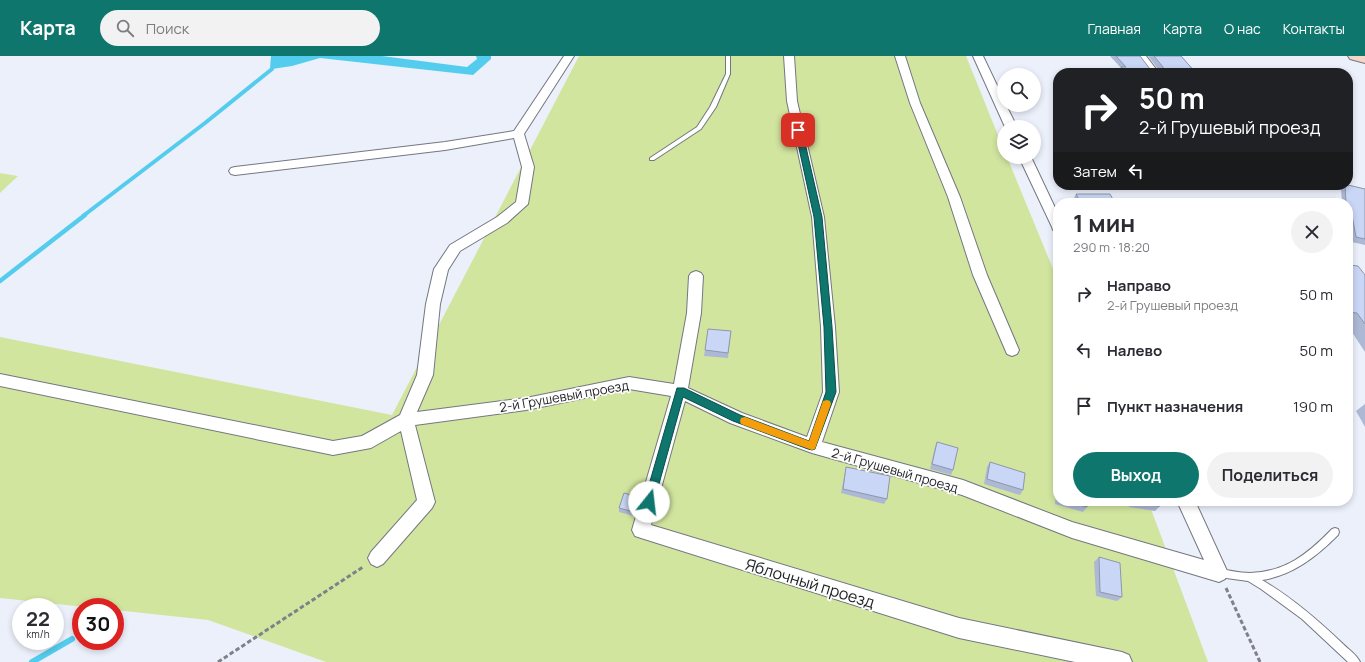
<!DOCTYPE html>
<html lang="ru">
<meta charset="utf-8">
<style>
body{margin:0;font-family:Manrope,sans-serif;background:#f2f2f3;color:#2b2b33;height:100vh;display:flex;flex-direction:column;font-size:15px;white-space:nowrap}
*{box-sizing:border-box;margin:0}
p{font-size:13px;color:#7c7c81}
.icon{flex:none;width:22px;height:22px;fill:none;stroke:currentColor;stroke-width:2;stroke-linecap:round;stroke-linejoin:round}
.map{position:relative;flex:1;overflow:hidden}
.panel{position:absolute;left:1053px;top:142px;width:300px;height:308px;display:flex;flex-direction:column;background:#fff;border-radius:16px;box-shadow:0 2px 6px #0003}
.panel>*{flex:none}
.top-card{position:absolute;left:1053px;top:12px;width:300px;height:122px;border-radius:16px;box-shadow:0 2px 6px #0003;background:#202124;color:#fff;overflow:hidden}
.controls{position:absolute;left:997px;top:12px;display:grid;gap:8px}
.controls a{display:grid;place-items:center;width:44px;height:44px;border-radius:50%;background:#fff;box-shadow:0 2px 6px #0003;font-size:20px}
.speed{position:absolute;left:12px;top:542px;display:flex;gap:8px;font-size:20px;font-weight:700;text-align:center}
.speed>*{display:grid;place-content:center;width:52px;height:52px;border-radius:50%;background:#fff;box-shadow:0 2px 6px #0003;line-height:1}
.speed small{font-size:10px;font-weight:400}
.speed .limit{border:6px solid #d22;background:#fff;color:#111}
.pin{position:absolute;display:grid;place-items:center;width:34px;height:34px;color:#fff;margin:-17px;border-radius:8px;box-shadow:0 2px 6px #0006}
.me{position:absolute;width:44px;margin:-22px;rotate:16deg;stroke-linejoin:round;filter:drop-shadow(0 0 3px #0008)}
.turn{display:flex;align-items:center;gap:14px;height:84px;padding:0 20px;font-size:18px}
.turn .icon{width:52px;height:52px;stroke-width:2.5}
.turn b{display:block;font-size:28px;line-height:34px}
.then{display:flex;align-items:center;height:38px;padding:0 20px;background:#0003;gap:8px;font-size:15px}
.round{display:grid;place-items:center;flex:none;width:42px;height:42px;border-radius:21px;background:#f2f2f3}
.head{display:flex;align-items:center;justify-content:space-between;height:68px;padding:0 20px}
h1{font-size:24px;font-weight:700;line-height:30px}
.primary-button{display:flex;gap:8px;margin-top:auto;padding:8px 20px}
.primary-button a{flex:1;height:46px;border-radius:24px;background:#0f766e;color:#fff;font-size:16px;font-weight:700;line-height:46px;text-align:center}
.primary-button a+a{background:#f2f2f3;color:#2b2b33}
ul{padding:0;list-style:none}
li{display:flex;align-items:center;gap:12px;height:56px;padding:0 20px}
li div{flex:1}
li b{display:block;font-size:15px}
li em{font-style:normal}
header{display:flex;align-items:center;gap:24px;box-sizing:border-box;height:56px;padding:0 20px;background:#0f766e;color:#fff}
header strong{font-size:19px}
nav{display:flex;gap:22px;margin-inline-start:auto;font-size:14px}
.search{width:280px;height:36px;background:#f2f2f3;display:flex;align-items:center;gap:10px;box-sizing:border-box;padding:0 14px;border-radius:22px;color:#7c7c81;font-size:15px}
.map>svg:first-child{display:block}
.green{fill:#d2e59f}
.water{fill:#54cced}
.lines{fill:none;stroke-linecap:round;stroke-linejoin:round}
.stream-far2{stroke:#54cced;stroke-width:4}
.stream-far1{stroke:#54cced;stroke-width:4.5}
.stream{stroke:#54cced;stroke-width:6}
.lane-casing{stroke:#737780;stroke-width:2}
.street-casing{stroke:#737780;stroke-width:2}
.secondary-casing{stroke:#737780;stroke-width:2}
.path{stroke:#7f8189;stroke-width:3;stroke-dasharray:4.5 2.5;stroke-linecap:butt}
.lane{fill:#fff;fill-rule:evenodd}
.street{fill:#fff;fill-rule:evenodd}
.secondary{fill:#f4d6c8;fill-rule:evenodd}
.wall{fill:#adb8d4}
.shaded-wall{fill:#8d96ac}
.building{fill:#c9d6f6;stroke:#8d96ac}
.route{fill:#0f766e;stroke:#0a4d48}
.slow{fill:#f59e0b}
.labels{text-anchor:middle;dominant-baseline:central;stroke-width:3.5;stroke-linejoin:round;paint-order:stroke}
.street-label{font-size:13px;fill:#1d1e22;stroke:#fdfdfd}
.near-street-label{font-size:16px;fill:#1d1e22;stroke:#fdfdfd}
</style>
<header>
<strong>Карта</strong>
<div class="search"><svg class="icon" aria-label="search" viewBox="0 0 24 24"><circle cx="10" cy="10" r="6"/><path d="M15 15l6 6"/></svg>Поиск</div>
<nav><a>Главная</a><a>Карта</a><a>О нас</a><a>Контакты</a></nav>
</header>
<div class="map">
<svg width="1365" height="606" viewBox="0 0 1365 606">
<rect width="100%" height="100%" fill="#ecf0fb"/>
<g class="green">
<polygon points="579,0 966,0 1004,94 1004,101 1007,101 1058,225 1058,445 1148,445 1208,606 326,606 208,564 115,554 115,551 85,551 0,542 0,281 392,359"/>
<polygon points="0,117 18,120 0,137"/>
</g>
<polygon class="water" points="273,0 382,0 467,11 477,3 476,0 491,0 491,3 473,19 320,2 292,10 272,13"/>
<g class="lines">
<polyline class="stream-far2" points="83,160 205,67 272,13 273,0"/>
<polyline class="stream-far1" points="0,225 85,159"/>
<polyline class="stream" points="32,606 72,583"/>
<g class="lane-casing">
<g id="lane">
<polygon points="726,0 730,0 730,18 716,51 701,73 654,104 650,104 650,102 697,71 710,51 726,18"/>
<path d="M1335,472L1338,473L1339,476L1338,479C1316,501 1293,519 1262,524C1291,541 1318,564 1343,588C1348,593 1357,599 1360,606H1348L1302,563L1261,533L1248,525L1219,521L1216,520L1215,517L1216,514L1219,513C1229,514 1239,517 1250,517C1285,516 1308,498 1332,473Z"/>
</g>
</g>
<g class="street-casing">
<g id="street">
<polygon points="564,0 574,0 524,78 534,111 528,148 507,167 460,195 448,214 440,248 433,319 417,356 526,342 629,321 674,328 687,257 689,220 691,217 696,215 701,217 703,220 701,257 688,332 742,357 807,381 823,336 821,271 812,161 787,45 784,0 794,0 797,45 824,161 835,271 839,336 822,386 963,424 1072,466 1204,504 1177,445 1195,445 1228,517 1225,523 1219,526 1072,482 962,439 812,397 730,367 685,345 651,469 959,562 1122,596 1129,599 1132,606 1075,606 959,582 641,482 635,480 632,474 671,340 629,333 526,354 415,369 435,446 432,452 383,508 377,511 371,508 368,502 371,496 417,444 401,375 371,392 333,399 0,330 0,318 333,385 362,380 400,359 417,319 426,248 434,213 450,189 497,161 516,146 522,111 514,82 445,94 235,119 231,118 229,115 231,112 235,111 445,86 514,75"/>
<polygon points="895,0 905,0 920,47 960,141 987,219 1019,294 1017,298 1012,300 1007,298 973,219 948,141 910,47"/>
<polygon points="973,0 983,0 1004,44 1004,49 1006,49 1017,71 1005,71"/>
<polygon points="1136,0 1146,0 1159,17 1149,17"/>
<polygon points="1019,101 1031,101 1058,158 1058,175 1053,174 1052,171"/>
</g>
</g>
<g class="secondary-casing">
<polygon id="secondary" points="1348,0 1365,0 1365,7 1350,3"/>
</g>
<g class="path">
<polyline points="1226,532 1260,606"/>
<polyline points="218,606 363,511"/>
</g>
<use href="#lane" class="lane"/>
<use href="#street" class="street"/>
<use href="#secondary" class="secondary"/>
</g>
<g class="wall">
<polygon points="1110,0 1140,0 1150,13 1158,13 1148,0 1181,0 1196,17 1120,17 1119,16 1121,12"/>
<polygon points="1344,129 1348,129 1365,133 1365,189 1352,186 1348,168 1348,147 1342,147 1341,133"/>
<polygon points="1076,138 1115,147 1075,147 1073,144"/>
<polygon points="1348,209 1365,219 1365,296 1348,270"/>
<polygon points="731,275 728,302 704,300 705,294"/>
<polygon points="1365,348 1365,371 1356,355"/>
<polygon points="937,386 953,414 951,419 930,413 935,391"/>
<polygon points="990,406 1023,434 1020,439 984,428 987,411"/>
<polygon points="846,411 887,443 884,448 841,437 845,416"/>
<polygon points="1058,430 1058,445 1087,445 1087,451 1083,456 1055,448 1056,433"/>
<polygon points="638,441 639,445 634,460 619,456 619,452"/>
<polygon points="1127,445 1159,445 1160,450 1155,455 1129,451"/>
<polygon points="1099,501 1122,541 1117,545 1096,540 1094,506"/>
</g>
<polygon class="shaded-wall" points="638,441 639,445 634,460 634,456"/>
<g class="building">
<polygon points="1116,0 1140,0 1150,13 1163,13 1163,11 1154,0 1181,0 1196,17 1176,17 1174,15 1145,17 1126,17 1121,11 1126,11"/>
<polygon points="1345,129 1348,129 1365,133 1365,183 1356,181 1350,149 1348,149 1348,147 1346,147"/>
<polygon points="1076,138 1110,138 1115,147 1081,147"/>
<polygon points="1348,209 1358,210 1365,219 1365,268 1357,257 1348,256"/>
<polygon points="708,273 731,275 728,297 705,294"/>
<polygon points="937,386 958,392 953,414 932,408"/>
<polygon points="990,406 1025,417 1023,434 987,423"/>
<polygon points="846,411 890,420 887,443 843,433"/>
<polygon points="624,437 638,441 634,456 619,452"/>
<polygon points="1064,445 1087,445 1087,451"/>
<polygon points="1133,445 1159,445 1160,450 1134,447"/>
<polygon points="1099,501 1120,507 1122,541 1100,536"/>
</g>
<polygon class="route" points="798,72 802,74 822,161 832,271 836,336 816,390 815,393 812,394 808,393 733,365 683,341 654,446 653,450 649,451 645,450 644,446 677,332 684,332 740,359 809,385 826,336 824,271 814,161 795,74"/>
<polygon class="slow" points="827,344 830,345 831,348 816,390 815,393 812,394 741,368 740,365 741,362 745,361 809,385 822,348 823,345"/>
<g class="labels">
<g class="street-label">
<text transform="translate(564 340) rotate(-10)">2-й Грушевый проезд</text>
<text transform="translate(895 414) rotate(16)">2-й Грушевый проезд</text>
</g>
<g class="near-street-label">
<text transform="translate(810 527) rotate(17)">Яблочный проезд</text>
</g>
</g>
</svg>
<div class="controls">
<a><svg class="icon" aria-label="search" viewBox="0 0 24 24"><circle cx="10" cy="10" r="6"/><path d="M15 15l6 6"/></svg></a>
<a><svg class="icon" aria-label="layers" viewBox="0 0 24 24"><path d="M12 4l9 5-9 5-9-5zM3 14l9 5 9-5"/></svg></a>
</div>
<div class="speed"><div>22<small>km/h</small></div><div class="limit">30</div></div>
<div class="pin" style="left:798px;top:74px;background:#d93025"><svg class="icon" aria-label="arrive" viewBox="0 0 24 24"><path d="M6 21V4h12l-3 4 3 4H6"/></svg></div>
<svg class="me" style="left:649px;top:446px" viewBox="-20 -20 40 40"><circle r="19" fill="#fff"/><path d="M0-13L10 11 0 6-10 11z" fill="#0f766e"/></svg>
<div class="top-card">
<div class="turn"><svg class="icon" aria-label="right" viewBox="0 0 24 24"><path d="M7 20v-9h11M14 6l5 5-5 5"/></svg><div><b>50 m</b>2-й Грушевый проезд</div></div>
<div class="then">Затем<svg class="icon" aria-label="left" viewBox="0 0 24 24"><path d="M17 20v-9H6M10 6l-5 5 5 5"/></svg></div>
</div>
<section class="panel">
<div class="head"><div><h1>1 мин</h1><p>290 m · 18:20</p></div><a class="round"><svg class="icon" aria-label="close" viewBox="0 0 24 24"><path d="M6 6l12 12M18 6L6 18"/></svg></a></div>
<ul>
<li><svg class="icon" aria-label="right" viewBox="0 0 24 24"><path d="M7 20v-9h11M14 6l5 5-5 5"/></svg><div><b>Направо</b><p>2-й Грушевый проезд</p></div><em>50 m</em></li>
<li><svg class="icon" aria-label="left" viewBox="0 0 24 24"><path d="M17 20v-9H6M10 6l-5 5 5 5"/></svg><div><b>Налево</b></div><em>50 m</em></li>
<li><svg class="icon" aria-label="arrive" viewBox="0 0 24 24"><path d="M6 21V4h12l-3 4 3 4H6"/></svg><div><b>Пункт назначения</b></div><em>190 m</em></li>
</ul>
<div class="primary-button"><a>Выход</a><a>Поделиться</a></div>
</section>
</div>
